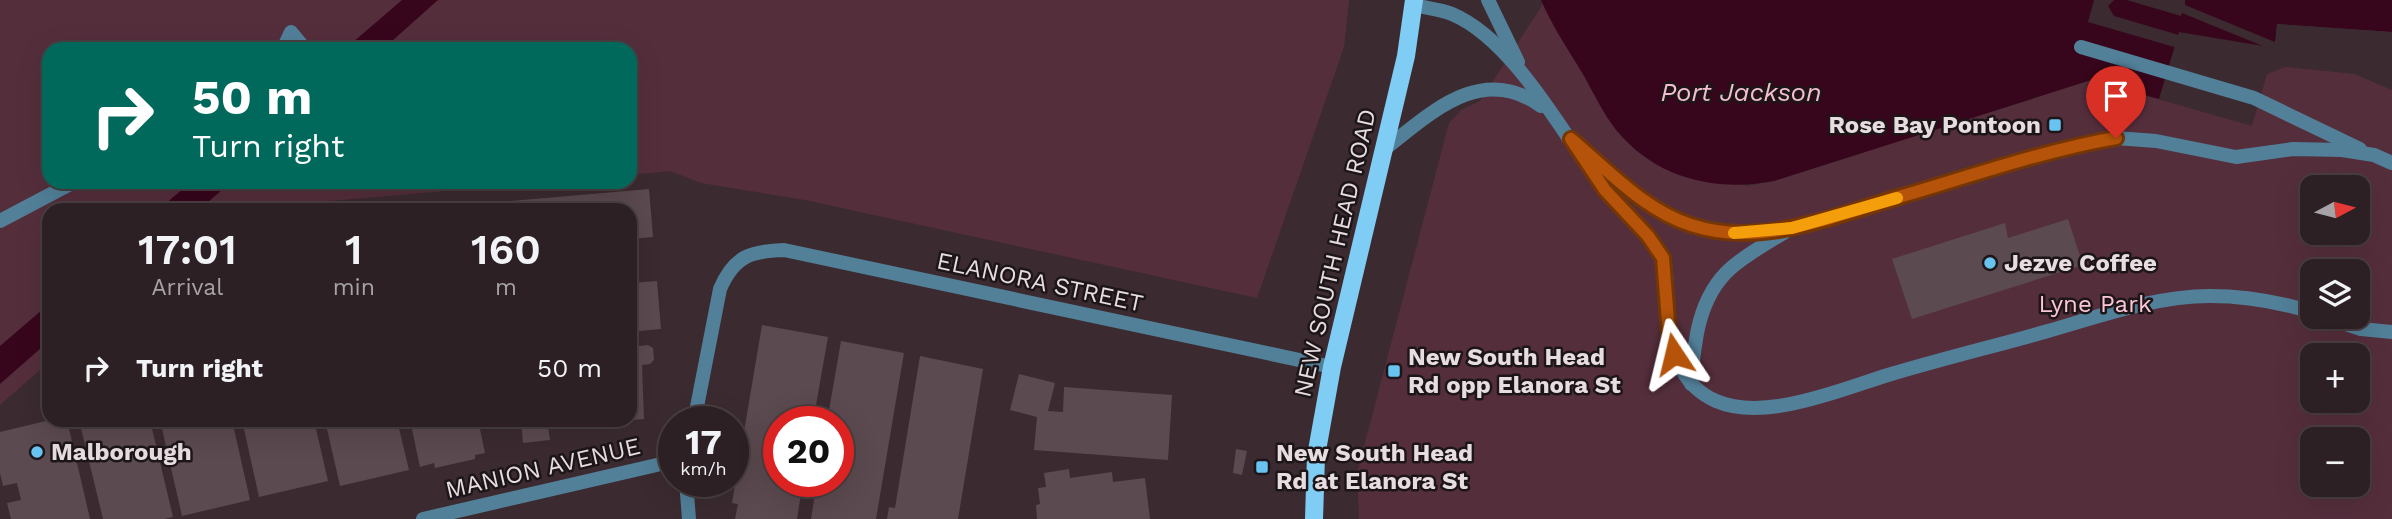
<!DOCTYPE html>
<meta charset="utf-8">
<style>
body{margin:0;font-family:"Work Sans",sans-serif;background:#34282c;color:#f1f3f6;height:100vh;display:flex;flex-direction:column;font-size:26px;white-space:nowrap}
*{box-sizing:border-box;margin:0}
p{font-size:23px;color:#a6a3a6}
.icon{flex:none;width:38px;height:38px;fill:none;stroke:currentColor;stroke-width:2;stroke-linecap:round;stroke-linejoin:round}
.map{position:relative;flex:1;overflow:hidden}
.panel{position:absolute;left:42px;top:203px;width:595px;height:224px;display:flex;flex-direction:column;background:#2c2024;border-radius:21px;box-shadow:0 7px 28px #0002,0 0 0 2px #483e41}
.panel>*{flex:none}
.top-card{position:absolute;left:42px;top:42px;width:595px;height:147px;border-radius:21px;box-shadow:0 7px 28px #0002,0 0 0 2px #483e41;background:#00695c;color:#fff;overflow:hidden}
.needle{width:46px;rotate:83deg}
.tools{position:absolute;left:2300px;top:175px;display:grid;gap:14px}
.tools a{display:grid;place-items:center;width:70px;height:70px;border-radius:14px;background:#2c2024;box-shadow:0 7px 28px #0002,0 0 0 2px #483e41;font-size:35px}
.speed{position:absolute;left:658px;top:406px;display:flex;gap:14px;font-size:35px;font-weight:700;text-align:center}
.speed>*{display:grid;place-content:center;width:91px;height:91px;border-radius:50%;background:#2c2024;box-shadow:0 7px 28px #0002,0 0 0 2px #483e41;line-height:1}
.speed small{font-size:18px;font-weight:400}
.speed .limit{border:10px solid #d22;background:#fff;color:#111}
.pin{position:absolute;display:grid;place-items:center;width:60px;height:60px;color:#fff;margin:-72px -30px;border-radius:50% 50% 50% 0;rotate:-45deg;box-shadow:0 0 7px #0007}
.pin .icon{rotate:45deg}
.me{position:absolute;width:77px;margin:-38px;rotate:350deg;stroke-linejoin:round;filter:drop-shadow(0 0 5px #0008)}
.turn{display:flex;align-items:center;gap:24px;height:147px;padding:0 35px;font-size:32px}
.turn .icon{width:91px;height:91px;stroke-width:2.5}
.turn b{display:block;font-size:49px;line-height:60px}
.eta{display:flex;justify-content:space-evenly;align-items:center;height:119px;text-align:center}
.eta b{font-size:42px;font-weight:600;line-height:49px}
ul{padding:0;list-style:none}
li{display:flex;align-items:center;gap:21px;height:91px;padding:0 35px}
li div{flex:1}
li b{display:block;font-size:26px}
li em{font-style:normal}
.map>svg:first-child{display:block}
.green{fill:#552e3c;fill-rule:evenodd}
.water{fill:#38061c}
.pier{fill:#3b2b30}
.building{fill:#5b4a4f}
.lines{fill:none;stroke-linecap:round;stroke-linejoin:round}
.service{stroke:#528099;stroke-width:14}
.minor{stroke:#528099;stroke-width:14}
.primary{stroke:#7fcdf5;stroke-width:18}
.route-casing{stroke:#753606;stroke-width:18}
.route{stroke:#b45309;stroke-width:12}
.slow{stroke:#f59e0b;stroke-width:12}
.poi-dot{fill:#69c3f1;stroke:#1d1618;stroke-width:2.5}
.labels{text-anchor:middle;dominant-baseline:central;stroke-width:5;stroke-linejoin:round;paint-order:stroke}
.poi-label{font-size:24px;font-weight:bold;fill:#e7dcdf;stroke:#1d1618;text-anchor:start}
.street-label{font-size:24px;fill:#e7dcdf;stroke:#1d1618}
.park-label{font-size:24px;fill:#fcc5d6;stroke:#1d1618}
.water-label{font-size:26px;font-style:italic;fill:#f4bdce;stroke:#1d1618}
</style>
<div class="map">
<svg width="2392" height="519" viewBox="0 0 2392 519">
<rect width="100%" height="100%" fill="#3b2b30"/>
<g class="green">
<polygon points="0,0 1349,0 1344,47 1257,298 805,200 701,183 670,171 630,175 630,49 49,49 49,182 549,182 226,210 49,210 49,362 0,405"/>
<path d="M1543,4L1616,130L1637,151L1747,186L1774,181L2091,80L2252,126L2267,74L2285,67L2354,74L2392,90V519H1359L1357,473L1449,123L1461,110L1480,101ZM2312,187H2357V233H2312ZM2312,271H2357V317H2312ZM2312,355H2357V401H2312ZM2312,439H2357V485H2312Z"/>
</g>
<g class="water">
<polygon points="402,0 438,0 383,49 345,49"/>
<path d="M1541,0H2392V32L2277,24L2275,48L2179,32L2159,99L2091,80L1774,181C1716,192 1657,179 1617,131C1604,115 1594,94 1584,76C1569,51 1552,26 1541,0Z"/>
<polygon points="191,182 231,182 199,210 158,210"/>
<polygon points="49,304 49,341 0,384 0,346"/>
</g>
<g class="pier">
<polygon points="2094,0 2114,0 2108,6 2114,16 2182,36 2178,48 2088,22"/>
<polygon points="2127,0 2185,0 2185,5 2275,42 2277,24 2392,32 2392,36 2280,28 2279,48 2275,51 2182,13 2181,16"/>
</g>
<g class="building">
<polygon points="649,189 653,237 630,239 630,210 498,210 498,202"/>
<polygon points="2068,219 2083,265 1912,319 1892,259 2005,223 2008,238"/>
<polygon points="657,281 661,329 630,332 630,283"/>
<polygon points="762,325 828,337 813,422 779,422 779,481 803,481 797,519 735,519 738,504 732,503"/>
<polygon points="841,341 904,353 876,519 811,519 817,481 838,481 838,422 827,422"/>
<polygon points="648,345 653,348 654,360 650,364 642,365 644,419 630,420 630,347"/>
<polygon points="920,356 983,369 958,519 887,519 889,507 895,508"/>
<polygon points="1019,374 1055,383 1048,411 1063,412 1064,387 1172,395 1168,460 1034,450 1037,417 1010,410"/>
<polygon points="50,420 67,420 90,519 11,519 7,503 21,500 17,483 3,486 0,473 0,432"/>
<polygon points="79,420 150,420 173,517 164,519 103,519"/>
<polygon points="160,420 232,420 250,500 182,516"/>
<polygon points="242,420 314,420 328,481 259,497"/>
<polygon points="325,420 397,420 409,470 340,486"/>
<polygon points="410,420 478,420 485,453 475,455 475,459 435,468 434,463 420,467"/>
<polygon points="521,420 621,420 621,424 562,429 562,426 548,427 550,440 523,443"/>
<polygon points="1236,449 1247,451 1242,475 1233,473"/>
<polygon points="1069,469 1070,478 1112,472 1113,482 1145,478 1150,519 1037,519 1036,505 1040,504 1038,488 1046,487 1044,473"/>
</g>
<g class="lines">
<g class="service">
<polyline points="1488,0 1518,62"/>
<path d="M1413,5C1426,8 1440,9 1452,14C1514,40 1565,137 1604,190C1621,212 1648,229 1661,254C1669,271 1666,292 1667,311C1669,347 1679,385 1716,401C1765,422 1840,390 1888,375C1941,359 1995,346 2048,331C2100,316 2156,296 2210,296C2244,296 2279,302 2312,312"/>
<polyline points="2081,47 2254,98 2360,149"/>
<polyline points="283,49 291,32 305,49"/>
<polyline points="1582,149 1636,195 1657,209 1689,225 1738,233 1792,228 2061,150 2116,138 2156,141 2236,157 2293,149 2342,150 2374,155 2392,163"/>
<path d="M1382,151C1429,115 1480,62 1541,106"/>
<polyline points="0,221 74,182"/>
<polyline points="2325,317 2361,329 2392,332"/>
<path d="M1691,384C1694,343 1698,297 1731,268C1747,254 1767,243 1785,232"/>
</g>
<g class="minor">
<path d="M694,422L720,289C734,256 751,251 784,250L1332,367"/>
<polyline points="686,481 689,519"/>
<polyline points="423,519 674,461"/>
</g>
<polyline class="primary" points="1314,519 1316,456 1332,367 1406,56 1414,0"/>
</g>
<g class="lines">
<g class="route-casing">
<path id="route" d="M1674,354L1669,334L1663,258L1648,236L1605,190L1571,139C1608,170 1644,210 1691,225C1760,248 1833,216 1899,197C1971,176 2042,151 2116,138"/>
</g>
<use href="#route" class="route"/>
<polyline class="slow" points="1734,233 1792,228 1897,198"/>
</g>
<g class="poi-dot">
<rect x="2048" y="118" width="14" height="14" rx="3.5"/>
<circle cx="1990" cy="263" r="7"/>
<rect x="1387" y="364" width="14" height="14" rx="3.5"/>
<circle cx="37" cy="452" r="7"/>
<rect x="1255" y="460" width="14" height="14" rx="3.5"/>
</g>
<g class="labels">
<g class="poi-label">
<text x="2041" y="125" text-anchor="end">Rose Bay Pontoon</text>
<text x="2004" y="263">Jezve Coffee</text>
<text x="1408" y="357">New South Head<tspan x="1408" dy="28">Rd opp Elanora St</tspan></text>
<text x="51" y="452">Malborough</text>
<text x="1276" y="453">New South Head<tspan x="1276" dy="28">Rd at Elanora St</tspan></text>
</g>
<g class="street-label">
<text transform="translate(1335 253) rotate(-77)">NEW SOUTH HEAD ROAD</text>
<text transform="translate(1040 282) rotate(12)">ELANORA STREET</text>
<text transform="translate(543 468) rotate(-13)">MANION AVENUE</text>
</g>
<g class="park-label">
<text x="2095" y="304">Lyne Park</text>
</g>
<g class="water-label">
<text x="1741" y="92">Port Jackson</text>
</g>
</g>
</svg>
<div class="tools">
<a><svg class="needle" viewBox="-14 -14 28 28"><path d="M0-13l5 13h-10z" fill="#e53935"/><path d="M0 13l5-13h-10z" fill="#a6a3a6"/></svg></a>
<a><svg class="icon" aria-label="layers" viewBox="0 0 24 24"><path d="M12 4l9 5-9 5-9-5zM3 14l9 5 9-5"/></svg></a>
<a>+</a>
<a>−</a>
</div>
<div class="speed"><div>17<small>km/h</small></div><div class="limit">20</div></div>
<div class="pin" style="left:2116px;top:138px;background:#d93025"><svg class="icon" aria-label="arrive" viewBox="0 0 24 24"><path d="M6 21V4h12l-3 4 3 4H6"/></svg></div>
<svg class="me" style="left:1674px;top:354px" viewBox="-20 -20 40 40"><path d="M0-17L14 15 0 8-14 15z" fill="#b45309" stroke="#fff" stroke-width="4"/></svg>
<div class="top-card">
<div class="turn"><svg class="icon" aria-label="right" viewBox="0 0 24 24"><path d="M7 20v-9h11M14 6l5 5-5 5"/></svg><div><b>50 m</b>Turn right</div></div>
</div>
<section class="panel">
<div class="eta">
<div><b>17:01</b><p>Arrival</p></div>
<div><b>1</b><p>min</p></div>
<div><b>160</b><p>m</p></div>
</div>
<ul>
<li><svg class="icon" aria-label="right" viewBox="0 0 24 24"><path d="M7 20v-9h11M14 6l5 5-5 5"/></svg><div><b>Turn right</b></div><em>50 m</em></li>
</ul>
</section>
</div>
